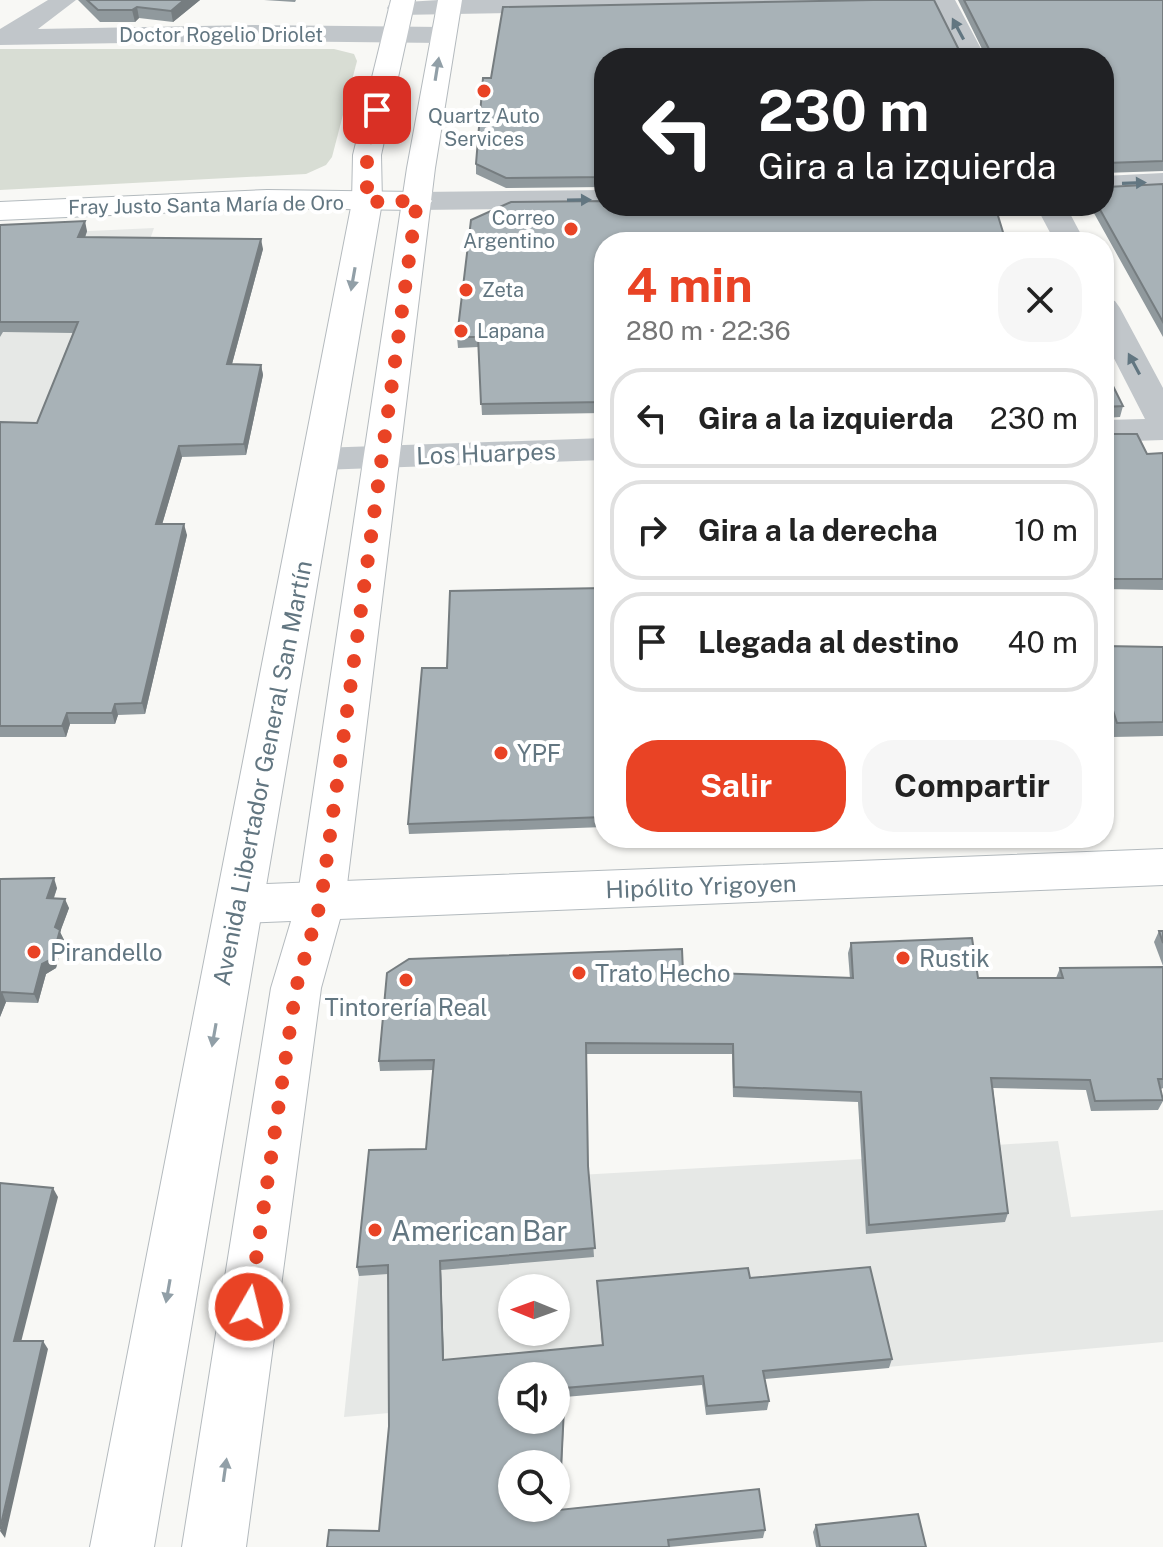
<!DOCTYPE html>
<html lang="es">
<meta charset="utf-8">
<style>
body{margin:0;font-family:"Public Sans",sans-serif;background:#f6f6f6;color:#222;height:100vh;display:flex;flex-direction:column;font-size:30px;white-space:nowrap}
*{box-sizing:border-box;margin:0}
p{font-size:26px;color:#767676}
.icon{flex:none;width:44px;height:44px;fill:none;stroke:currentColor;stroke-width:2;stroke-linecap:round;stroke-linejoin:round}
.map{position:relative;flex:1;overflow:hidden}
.drawer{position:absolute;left:594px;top:232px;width:520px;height:616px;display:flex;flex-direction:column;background:#fff;border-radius:32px;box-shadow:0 2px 6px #0004}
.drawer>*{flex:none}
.banner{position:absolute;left:594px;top:48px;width:520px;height:168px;border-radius:32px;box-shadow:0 2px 6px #0004;background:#202124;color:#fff;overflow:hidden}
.needle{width:52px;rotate:271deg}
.controls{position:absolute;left:498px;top:1274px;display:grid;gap:16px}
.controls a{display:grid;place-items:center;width:72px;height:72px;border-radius:50%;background:#fff;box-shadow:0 2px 6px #0004;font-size:40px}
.pin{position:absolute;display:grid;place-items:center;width:68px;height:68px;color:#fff;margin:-34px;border-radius:16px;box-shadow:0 4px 12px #0006}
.me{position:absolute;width:88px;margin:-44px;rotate:8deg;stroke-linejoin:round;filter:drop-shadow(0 0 6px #0008)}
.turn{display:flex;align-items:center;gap:28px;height:168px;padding:0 32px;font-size:36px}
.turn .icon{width:104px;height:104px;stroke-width:2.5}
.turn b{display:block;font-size:56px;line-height:68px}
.round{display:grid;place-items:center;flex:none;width:84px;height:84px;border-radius:32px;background:#f6f6f6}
.summary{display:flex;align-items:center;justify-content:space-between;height:136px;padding:0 32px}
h1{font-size:48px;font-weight:700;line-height:60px;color:#e94325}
.action{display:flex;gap:16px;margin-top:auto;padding:16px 32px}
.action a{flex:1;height:92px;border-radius:32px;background:#e94325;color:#fff;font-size:32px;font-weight:700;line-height:92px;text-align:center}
.action a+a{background:#f6f6f6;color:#222}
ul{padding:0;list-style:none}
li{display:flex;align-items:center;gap:24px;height:100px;margin:0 16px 12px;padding:0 16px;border:4px solid #e0e0e0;border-radius:32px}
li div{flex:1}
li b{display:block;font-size:30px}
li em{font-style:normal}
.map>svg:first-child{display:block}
.built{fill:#e6e8e6;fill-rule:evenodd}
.green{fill:#d8ddd4}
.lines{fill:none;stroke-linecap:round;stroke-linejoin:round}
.secondary-casing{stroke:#b3babe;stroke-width:2}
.primary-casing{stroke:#b4babe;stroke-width:2}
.street{fill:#c1c6ca;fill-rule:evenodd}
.secondary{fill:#fff;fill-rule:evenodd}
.primary{fill:#fff;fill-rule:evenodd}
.wall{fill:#90999d}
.shaded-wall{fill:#767d80}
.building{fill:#a8b2b7;stroke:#767d80;stroke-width:2;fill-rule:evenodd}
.oneway{fill:#627681}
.oneway2{fill:#919fa7}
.route{stroke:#e94325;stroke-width:14;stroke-dasharray:0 25.2}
.poi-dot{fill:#e94325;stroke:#fff;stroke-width:3}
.labels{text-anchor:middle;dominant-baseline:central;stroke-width:8;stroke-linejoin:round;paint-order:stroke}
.far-street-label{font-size:20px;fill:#627681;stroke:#fff}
.far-poi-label{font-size:20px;fill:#627681;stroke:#fff;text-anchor:start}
.street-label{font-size:24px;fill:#627681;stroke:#fff}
.poi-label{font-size:24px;fill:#627681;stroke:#fff;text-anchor:start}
.near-poi-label{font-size:28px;fill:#627681;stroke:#fff;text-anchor:start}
</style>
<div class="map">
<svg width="1163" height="1547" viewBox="0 0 1163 1547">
<rect width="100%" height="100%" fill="#f8f8f5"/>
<g class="built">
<polygon points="154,228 102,376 0,602 0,240 4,235"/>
<path d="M969,948L996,1145L1058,1141L1071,1217L1163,1210V1342L556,1397V1376H512V1402L344,1417L368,1187L862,1159L848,953ZM512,1288H556V1332H512Z"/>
</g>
<polygon class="green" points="0,49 334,49 354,54 357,61 332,157 326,165 306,174 0,190"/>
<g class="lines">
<g class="secondary-casing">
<g id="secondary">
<polygon points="267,190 417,192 427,195 432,201 427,207 417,210 267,208 0,220 0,202"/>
<polygon points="1163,849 1163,885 240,923 223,917 216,904 223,891 240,885"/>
</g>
</g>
<g class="primary-casing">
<g id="primary">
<polygon points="391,0 415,0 381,155 382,202 154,1547 90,1547 352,202 353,155"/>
<polygon points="438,0 462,0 435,168 345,901 321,988 246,1547 182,1547 271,988 297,901 407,168"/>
</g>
</g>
<g class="street">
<polygon points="48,0 76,0 38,29 253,25 442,27 451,30 455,35 451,40 442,43 253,41 0,45 0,29"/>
<polygon points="879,0 876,5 867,7 399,15 390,13 387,8 390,3 439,0"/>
<polygon points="931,0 955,0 986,58 960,58"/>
<polygon points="1163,173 1163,191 1104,194 1104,176"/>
<polygon points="604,190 604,206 611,206 604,208 417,210 407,207 402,201 407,195 417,192"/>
<polygon points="1036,206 1066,206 1085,242 1055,242"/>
<polygon points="1104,298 1115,301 1120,308 1163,388 1163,440 1104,442 1104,420 1145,419 1104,339"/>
<polygon points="604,438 604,460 320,470 307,467 302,459 307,451 320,448"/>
</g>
<use href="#secondary" class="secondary"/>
<use href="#primary" class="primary"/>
</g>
<g class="wall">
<polygon points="78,0 200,0 173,22 139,18 135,22 100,22"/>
<polygon points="264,0 296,0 295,2"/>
<polygon points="873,0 934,0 959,50 983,51 958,0 1163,0 1163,171 1104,173 1104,58 604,58 604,187 506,188 476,174 476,164 483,78 491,78 503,7"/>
<polygon points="1163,184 1163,337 1090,206 1104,206 1107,187"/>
<polygon points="0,225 87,231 85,238 263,249 232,364 261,365 263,375 246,455 182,457 162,524 187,535 145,714 118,715 115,724 70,724 66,737 0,737 0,422 37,423 73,333 3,332 0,337"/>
<polygon points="604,242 604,413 482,415 478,347 458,348 457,337"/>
<polygon points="1104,368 1123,406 1120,417 1105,418 1105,434 1147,454 1163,453 1163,590 1104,589"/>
<polygon points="604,588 604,827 409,834 408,824 447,668"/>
<polygon points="1104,646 1163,647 1163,736 1113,737 1104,710"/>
<polygon points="0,879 57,888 54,898 69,908 60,932 64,940 56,968 46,974 38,1003 6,1002 0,1017"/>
<polygon points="1159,931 1163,931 1163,966 1154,942"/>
<polygon points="851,943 978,978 1056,978 1060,968 1163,967 1163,1088 1161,1089 1163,1101 1158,1110 1091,1111 1086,1090 993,1088 1008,1213 1005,1222 866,1234 858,1102 733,1097 732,1054 586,1054 588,1166 594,1257 441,1270 444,1360 602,1345 597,1281 750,1278 892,1359 889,1368 765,1379 769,1401 767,1410 706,1415 702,1385 565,1397 560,1510 765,1530 763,1538 669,1547 379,1531 389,1426 388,1274 359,1276 357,1267 426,1149 433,1070 380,1071 379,1061 683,972 850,978 848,953"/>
<polygon points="816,1525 926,1547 816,1547 813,1532"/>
</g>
<g class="shaded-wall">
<polygon points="184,0 200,0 173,22 171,11"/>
<polygon points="137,7 139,18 135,22 132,10"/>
<polygon points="85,221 87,231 81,248 78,237"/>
<polygon points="261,239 263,249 229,375 227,364"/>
<polygon points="261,365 263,375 246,455 244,444"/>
<polygon points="179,446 182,457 159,535 156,524"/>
<polygon points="184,524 187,535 145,714 142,703"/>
<polygon points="115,704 118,715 115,724 112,713"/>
<polygon points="67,713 70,724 66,737 62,726"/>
<polygon points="54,878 57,888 50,908 47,898"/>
<polygon points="65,899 69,908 60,932 64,940 56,968 46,974 38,1003 34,994 42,964"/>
<polygon points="2,992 6,1002 0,1017 0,996"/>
<polygon points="53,1188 58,1197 19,1350 14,1341"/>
<polygon points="440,1261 441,1270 444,1368 443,1360"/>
<polygon points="43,1341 48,1349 5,1538 0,1531"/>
</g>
<g class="building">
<polygon points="87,0 184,0 171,11 137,7 132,10 98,10"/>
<polygon points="873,0 934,0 959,50 990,51 964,0 1163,0 1163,161 1106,163 1104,166 1104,58 604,58 604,177 506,178 476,164 483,78 491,78 503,7"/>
<polygon points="1163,184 1163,322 1098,206 1104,206 1104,185 1107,187"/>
<polygon points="604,201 604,206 995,206 1006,242 604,242 604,402 481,404 478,337 457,337 471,220 511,202"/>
<polygon points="85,221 78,237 261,239 227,364 261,365 244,444 179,446 156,524 184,524 142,703 115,704 112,713 67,713 62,726 0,726 0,422 37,423 78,322 0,322 0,225"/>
<polygon points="1104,368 1123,406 1105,407 1105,434 1137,434 1147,454 1163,453 1163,579 1104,579"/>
<polygon points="604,588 604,817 408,824 422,668 447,668 450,591"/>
<polygon points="1104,646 1163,647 1163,722 1117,723 1104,682"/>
<polygon points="54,878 47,898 65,899 55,927 60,930 52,959 42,964 34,994 2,992 0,996 0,879"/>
<polygon points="1159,931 1163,931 1163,943"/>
<path d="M972,938L978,978H1063L1060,968L1163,967V1079H1158L1163,1100L1095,1101L1090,1080L991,1078L1008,1213L869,1225L861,1092L734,1087L733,1044L586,1043L588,1166L595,1248L440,1261L443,1360L603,1345L597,1281L748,1268L750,1278L870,1267L892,1359L763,1371L769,1401L707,1406L703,1376L565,1388L559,1510L759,1489L765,1530L668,1540L669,1547H327L329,1530L379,1531L389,1426L388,1265L357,1267L369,1150L426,1149L434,1060L379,1061L387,973L409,959L682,949L683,972L853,978L851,943ZM512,1376H556V1420H512ZM512,1464H556V1508H512Z"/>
<polygon points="0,1183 53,1188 14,1341 43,1341 0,1529"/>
<polygon points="918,1514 926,1547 820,1547 816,1525"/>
</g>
<defs><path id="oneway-solid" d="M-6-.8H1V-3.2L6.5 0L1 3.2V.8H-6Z" transform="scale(2)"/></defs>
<g class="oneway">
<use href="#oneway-solid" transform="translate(958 29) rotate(-118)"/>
<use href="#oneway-solid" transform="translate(1134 183) rotate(-2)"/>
<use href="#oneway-solid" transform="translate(579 200) rotate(-1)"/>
<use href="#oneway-solid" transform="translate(1134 364) rotate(-118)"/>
</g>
<g class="oneway2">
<use href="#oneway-solid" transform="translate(437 69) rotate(-81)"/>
<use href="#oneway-solid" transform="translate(353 279) rotate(100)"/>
<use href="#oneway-solid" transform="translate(214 1035) rotate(100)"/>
<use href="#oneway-solid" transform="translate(168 1291) rotate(100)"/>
<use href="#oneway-solid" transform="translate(225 1470) rotate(-82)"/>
</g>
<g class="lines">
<polyline class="route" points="249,1307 296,988 321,901 417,201 367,202 367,155 377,110"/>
</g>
<g class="poi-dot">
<circle cx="484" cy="91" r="8"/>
<circle cx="571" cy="229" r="8"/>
<circle cx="466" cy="290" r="8"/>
<circle cx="461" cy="331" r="8"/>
<circle cx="501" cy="753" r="8"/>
<circle cx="34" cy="952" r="8"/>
<circle cx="903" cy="958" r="8"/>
<circle cx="579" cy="973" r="8"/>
<circle cx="406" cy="980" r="8"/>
<circle cx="375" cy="1230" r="8"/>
</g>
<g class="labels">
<g class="far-street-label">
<text x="221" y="35">Doctor Rogelio Driolet</text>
<text transform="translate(206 205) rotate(-1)">Fray Justo Santa María de Oro</text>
</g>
<g class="far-poi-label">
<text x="484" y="116" text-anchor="middle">Quartz Auto<tspan x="484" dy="23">Services</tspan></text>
<text x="555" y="218" text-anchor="end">Correo<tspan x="555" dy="23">Argentino</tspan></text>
<text x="482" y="290">Zeta</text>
<text x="477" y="331">Lapana</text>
</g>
<g class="street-label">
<text transform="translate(486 453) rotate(-2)">Los Huarpes</text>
<text transform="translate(262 773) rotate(-79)">Avenida Libertador General San Martín</text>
<text transform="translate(701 886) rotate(-2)">Hipólito Yrigoyen</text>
</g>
<g class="poi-label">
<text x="517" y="753">YPF</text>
<text x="50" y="952">Pirandello</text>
<text x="919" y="958">Rustik</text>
<text x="595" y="973">Trato Hecho</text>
<text x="406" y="1007" text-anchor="middle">Tintorería Real</text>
</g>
<g class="near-poi-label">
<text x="391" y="1230">American Bar</text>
</g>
</g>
</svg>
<div class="controls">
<a><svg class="needle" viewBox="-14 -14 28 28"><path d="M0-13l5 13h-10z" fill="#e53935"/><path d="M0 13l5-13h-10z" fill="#767676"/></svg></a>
<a><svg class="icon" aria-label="sound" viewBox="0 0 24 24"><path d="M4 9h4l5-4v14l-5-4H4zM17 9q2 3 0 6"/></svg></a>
<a><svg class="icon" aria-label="search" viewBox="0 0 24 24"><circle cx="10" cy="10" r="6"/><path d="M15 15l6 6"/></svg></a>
</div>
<div class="pin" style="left:377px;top:110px;background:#d93025"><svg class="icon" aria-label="arrive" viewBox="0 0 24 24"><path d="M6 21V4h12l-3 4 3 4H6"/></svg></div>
<svg class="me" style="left:249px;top:1307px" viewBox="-20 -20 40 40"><circle r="17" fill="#e94325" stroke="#fff" stroke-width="3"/><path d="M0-11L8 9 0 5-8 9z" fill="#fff"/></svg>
<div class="banner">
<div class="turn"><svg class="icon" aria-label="left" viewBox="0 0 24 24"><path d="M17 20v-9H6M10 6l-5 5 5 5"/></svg><div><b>230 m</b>Gira a la izquierda</div></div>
</div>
<section class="drawer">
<div class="summary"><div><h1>4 min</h1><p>280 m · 22:36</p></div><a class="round"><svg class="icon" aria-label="close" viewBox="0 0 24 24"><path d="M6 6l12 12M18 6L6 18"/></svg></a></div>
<ul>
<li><svg class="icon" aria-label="left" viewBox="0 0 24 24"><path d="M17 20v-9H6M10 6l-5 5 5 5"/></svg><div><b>Gira a la izquierda</b></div><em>230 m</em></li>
<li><svg class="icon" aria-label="right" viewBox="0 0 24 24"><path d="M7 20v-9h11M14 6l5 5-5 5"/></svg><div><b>Gira a la derecha</b></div><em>10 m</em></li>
<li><svg class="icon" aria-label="arrive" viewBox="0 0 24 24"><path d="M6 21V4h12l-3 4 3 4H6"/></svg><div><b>Llegada al destino</b></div><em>40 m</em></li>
</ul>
<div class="action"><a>Salir</a><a>Compartir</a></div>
</section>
</div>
